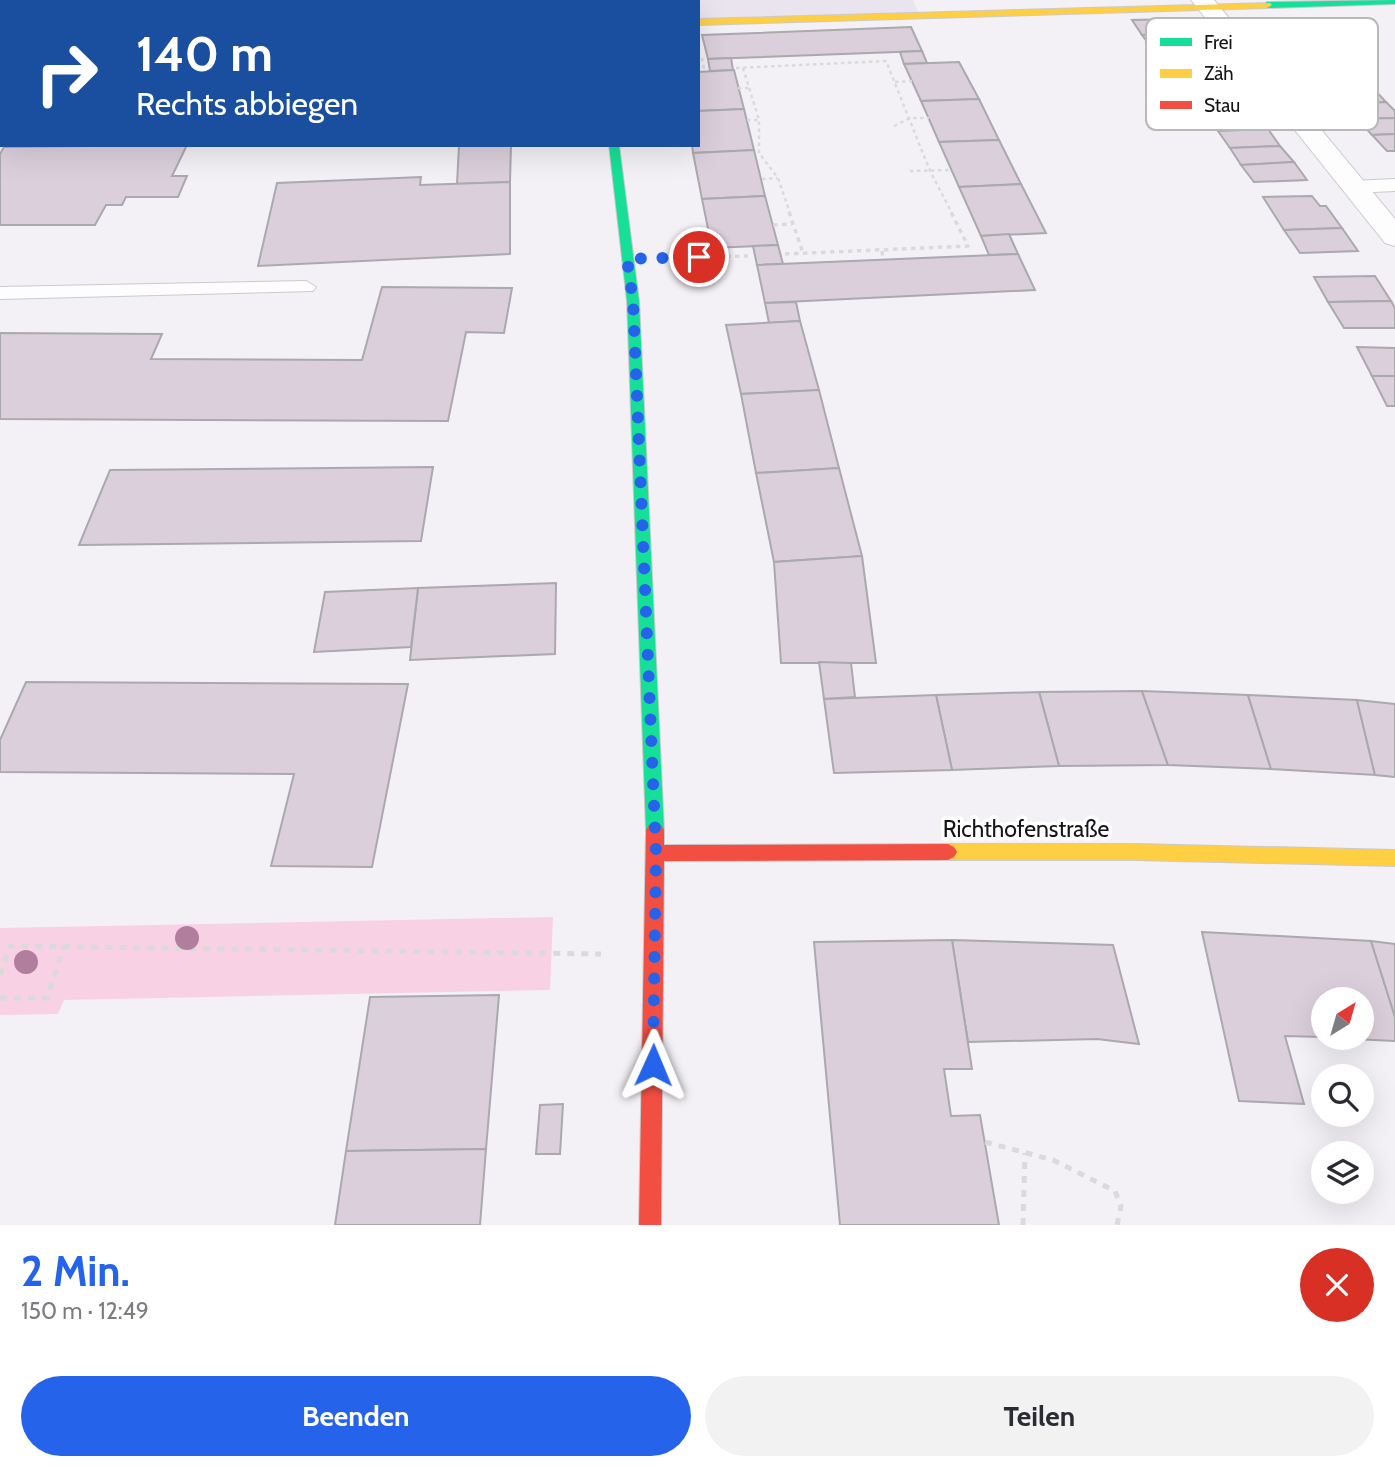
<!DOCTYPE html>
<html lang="de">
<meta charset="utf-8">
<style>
body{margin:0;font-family:Cabin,sans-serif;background:#f2f2f3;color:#2b2b33;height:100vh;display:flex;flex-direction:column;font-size:26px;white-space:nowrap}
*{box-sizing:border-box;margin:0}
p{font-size:23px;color:#7c7c81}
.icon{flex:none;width:38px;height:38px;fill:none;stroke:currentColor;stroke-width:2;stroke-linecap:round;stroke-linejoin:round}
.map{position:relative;height:1225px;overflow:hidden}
.sheet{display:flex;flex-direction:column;background:#fff;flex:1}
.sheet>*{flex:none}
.top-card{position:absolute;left:0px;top:0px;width:700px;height:147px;box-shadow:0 7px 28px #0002;background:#1a4fa0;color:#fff;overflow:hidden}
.needle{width:46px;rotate:37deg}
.controls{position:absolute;left:1311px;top:987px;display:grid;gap:14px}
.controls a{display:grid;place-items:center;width:63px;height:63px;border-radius:50%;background:#fff;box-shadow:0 7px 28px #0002;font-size:35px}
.pin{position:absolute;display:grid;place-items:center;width:60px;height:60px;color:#fff;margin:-30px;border:4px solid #fff;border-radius:50%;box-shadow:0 2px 7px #0007}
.me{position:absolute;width:77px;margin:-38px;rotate:1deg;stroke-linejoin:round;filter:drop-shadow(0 0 5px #0008)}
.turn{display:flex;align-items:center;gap:24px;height:147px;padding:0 21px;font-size:32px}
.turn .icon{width:91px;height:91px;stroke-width:2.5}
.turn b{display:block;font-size:49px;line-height:60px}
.round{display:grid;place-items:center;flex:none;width:74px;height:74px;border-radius:37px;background:#f2f2f3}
.summary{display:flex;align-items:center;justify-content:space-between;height:119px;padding:0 21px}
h1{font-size:42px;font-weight:700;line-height:52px;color:#2563eb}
.button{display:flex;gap:14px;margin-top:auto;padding:14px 21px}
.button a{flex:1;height:80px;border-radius:42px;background:#2563eb;color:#fff;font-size:28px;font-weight:700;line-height:80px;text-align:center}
.button a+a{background:#f2f2f3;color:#2b2b33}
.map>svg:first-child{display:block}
.built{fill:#e9e4ed}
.green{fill:#f9d1e5}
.building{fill:#dccfdc;stroke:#aaa9ab;stroke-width:2}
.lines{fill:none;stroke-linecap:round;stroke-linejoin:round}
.lane-casing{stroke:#cbcacd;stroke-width:2}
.street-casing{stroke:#cbcacd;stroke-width:2}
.fast-casing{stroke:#cbcacd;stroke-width:2}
.slow-casing{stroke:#cbcacd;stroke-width:2}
.jam-casing{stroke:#cbcacd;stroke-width:2}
.path-far2{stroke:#dadadb;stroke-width:2.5;stroke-dasharray:3.5 3.5;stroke-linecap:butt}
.path-far1{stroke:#dadadb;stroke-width:3.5;stroke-dasharray:4.5 4.5;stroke-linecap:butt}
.path{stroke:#dadadb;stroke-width:5;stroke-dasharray:7 7;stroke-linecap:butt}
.lane{fill:#fdfdfe;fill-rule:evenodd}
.street{fill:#fdfdfe;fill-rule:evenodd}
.fast{fill:#16e098;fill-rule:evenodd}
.slow{fill:#ffcf43;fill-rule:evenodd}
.jam{fill:#f24e42;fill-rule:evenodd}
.tree{fill:#b27e9e}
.route{stroke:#2563eb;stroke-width:12;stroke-dasharray:0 21.6}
.labels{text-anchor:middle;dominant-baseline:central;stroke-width:7;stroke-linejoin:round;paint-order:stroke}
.street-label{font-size:23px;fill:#151416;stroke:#fff}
.key{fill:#fff;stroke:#b9b8b9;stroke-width:2}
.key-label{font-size:19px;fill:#151416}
</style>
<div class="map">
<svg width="1395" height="1225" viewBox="0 0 1395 1225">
<rect width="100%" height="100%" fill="#f3f1f5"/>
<g class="built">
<polygon points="0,0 537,0 537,2 2,2 0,27"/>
<polygon points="666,0 913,0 919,14 698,19 698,2"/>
</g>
<polygon class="green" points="553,917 550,990 64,1000 58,1014 0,1015 0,928"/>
<g class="building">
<polygon points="61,0 158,0 60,2"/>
<polygon points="1176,19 1187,33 1142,35 1132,20"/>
<polygon points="911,27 922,51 708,59 702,35"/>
<polygon points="1187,33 1195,44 1150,46 1142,35"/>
<polygon points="922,51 927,63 904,64 900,52"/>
<polygon points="731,58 733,70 710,71 708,59"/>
<polygon points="959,62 979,99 921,101 904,64"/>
<polygon points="734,70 744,109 698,111 698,72"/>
<polygon points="1372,87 1386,102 1344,104 1330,89"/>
<polygon points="979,99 999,140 939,142 921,101"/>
<polygon points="1386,102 1395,111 1395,118 1357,119 1344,104"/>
<polygon points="744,109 754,150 693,153 692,145 698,145 698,111"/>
<polygon points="1256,113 1268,129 1218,131 1206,116"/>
<polygon points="1395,118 1395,134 1372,135 1357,119"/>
<polygon points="1268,129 1280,146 1230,148 1218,131"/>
<polygon points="1395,134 1395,151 1387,151 1372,135"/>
<polygon points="999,140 1021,184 959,187 939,142"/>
<polygon points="187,145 172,176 187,176 178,197 126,197 122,205 106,205 95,225 0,225 0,154 4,147"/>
<polygon points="459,145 511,145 510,182 457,184"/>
<polygon points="1280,146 1294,162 1241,165 1230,148"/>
<polygon points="754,150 765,196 702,199 693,153"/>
<polygon points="1294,162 1307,180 1254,182 1241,165"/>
<polygon points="421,177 420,185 510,182 510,254 258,266 277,183"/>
<polygon points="1021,184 1046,233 981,236 959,187"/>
<polygon points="765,196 778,245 712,248 702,199"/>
<polygon points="1312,196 1320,206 1326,206 1342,228 1284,230 1263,197"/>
<polygon points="1342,228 1358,251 1300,253 1284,230"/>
<polygon points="1009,234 1018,254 989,255 981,236"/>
<polygon points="778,245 783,264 757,265 753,246"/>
<polygon points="1018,254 1035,290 765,303 757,265"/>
<polygon points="1375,276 1391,301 1328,302 1314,277"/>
<polygon points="382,287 512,288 504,333 466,332 448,421 0,419 0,333 162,334 151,359 362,360"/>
<polygon points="1391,301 1395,308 1395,328 1344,328 1328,302"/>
<polygon points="796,302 800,321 769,323 765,303"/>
<polygon points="800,321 819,390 741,394 726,325"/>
<polygon points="1357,347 1395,348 1395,376 1372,376"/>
<polygon points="1372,376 1395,376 1395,406 1387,406"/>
<polygon points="819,390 839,468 756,473 741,394"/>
<polygon points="433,467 421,541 79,545 110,470"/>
<polygon points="839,468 862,556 774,562 756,473"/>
<polygon points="862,556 876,663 781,663 774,562"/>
<polygon points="556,583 555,654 410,660 418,588"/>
<polygon points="418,588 411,647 314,652 325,592"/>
<polygon points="819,662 851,663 855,697 824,699"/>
<polygon points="26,682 408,684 372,867 271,866 294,774 0,772 0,740"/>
<polygon points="1142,691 1168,765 1059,766 1039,692"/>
<polygon points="1142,691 1248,695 1271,769 1168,765"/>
<polygon points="1039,692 1059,766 952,770 936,695"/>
<polygon points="936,695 952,770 834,773 824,699"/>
<polygon points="1248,695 1357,700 1375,775 1271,769"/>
<polygon points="1357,700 1395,704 1395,777 1375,775"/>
<polygon points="1202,932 1371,941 1395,1017 1395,1041 1331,1038 1362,1038 1362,999 1323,999 1323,1037 1285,1036 1304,1104 1239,1101"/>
<polygon points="952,940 1113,945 1139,1044 1097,1039 968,1042"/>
<polygon points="952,940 972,1069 944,1069 951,1116 980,1115 999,1225 840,1225 814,942"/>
<polygon points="1371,941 1395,944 1395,1017"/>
<polygon points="499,995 486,1149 346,1151 370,997"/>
<polygon points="563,1104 560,1154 536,1154 540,1105"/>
<polygon points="486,1149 480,1225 335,1225 346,1151"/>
</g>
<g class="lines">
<g class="lane-casing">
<g id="lane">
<polygon points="1395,179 1395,191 1352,193 1343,187 1352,181"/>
<polygon points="306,281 316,287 313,291 0,299 0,287"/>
</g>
</g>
<g class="street-casing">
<g id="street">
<polygon points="1191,0 1214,0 1395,219 1395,246 1385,243"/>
<rect x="0" y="16" width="2" height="14"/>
</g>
</g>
<g class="fast-casing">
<g id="fast">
<polygon points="581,0 592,0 593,2 583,2"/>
<polygon points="1395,0 1395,4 1267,8 1262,5 1267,2"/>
<polygon points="609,145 619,145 639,301 664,830 661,835 655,837 649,835 646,830 627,301"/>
</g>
</g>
<g class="slow-casing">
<g id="slow">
<polygon points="1270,3 1272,5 1267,8 698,25 698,19"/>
<polygon points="948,844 1135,844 1395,850 1395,866 1135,860 948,860 942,857 939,852 942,847"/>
</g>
</g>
<g class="jam-casing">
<polygon id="jam" points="655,823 661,825 664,830 664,845 948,844 954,847 957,852 954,857 948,860 664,861 661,1225 639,1225 646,830 649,825"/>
</g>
<g class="path-far2">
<polyline points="702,58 704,69"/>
<polyline points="736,68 886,61 930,171 952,213"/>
<polyline points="743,68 759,120 759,153 778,178 790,213"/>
<polyline points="895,82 912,81"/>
<polyline points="738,88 752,88"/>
<polyline points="747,120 759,120"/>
<polyline points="894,126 910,118 929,118"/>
<polyline points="910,171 952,170"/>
<polyline points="762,179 777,178"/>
</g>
<g class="path-far1">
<polyline points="789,212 803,253"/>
<polyline points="773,225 792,224"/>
<polyline points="882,251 883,260"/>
<polyline points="785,254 968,246 951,212"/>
<polyline points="672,258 748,256"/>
</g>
<g class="path">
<polyline points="0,975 10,946 601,954"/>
<polyline points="0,998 47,998 64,946"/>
<polyline points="985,1142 1053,1160 1115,1191 1121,1206 1117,1225"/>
<polyline points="1023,1225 1025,1153"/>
</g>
<use href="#lane" class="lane"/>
<use href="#street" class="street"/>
<use href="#fast" class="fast"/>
<use href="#slow" class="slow"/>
<use href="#jam" class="jam"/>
</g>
<g class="tree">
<circle cx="187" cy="938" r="12"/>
<circle cx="26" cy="962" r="12"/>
</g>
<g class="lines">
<polyline class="route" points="653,1065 656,853 633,301 627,259 699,257"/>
</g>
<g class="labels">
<g class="street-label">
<text x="1026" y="829">Richthofenstraße</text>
</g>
</g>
<rect x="1146" y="18" width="232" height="112" rx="10" class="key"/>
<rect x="1160" y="38" width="32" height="8" fill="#16e098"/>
<rect x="1160" y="69" width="32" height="9" fill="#ffcf43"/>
<rect x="1160" y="101" width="32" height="8" fill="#f24e42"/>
<g class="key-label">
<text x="1204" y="49">Frei</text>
<text x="1204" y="80">Zäh</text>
<text x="1204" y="112">Stau</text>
</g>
</svg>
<div class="controls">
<a><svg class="needle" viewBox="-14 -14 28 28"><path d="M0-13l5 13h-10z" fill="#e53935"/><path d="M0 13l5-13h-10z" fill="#7c7c81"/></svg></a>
<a><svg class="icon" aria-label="search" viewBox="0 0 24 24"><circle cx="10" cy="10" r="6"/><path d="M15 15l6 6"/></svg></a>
<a><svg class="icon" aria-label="layers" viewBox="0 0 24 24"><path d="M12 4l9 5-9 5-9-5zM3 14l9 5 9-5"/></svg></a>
</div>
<div class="pin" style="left:699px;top:257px;background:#d93025"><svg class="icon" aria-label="arrive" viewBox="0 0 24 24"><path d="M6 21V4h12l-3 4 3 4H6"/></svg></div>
<svg class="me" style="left:653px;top:1065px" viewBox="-20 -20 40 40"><path d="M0-17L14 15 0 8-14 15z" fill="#2563eb" stroke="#fff" stroke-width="4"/></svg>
<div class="top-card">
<div class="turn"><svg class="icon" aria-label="right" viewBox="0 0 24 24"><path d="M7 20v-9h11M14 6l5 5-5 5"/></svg><div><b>140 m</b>Rechts abbiegen</div></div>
</div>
</div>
<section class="sheet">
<div class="summary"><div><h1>2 Min.</h1><p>150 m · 12:49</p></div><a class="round" style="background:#d93025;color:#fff"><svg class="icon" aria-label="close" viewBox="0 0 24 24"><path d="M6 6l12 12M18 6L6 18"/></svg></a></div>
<div class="button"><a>Beenden</a><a>Teilen</a></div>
</section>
